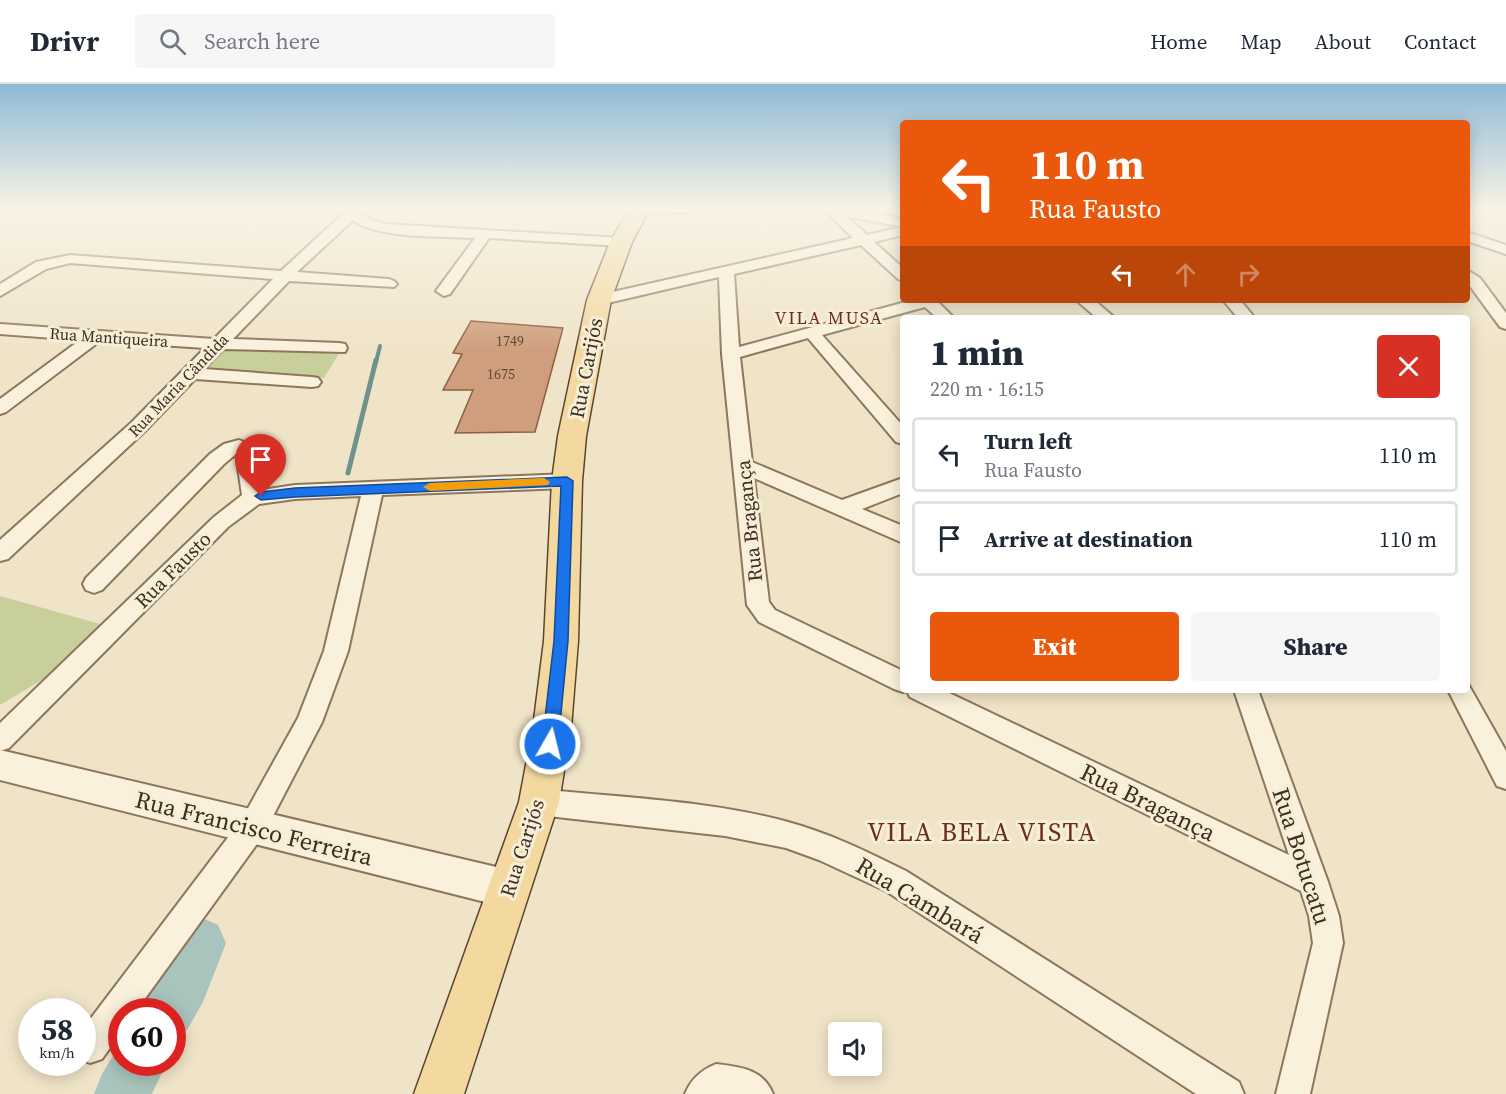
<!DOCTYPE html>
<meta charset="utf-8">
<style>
body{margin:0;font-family:"Source Serif 4",serif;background:#f6f6f7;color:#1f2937;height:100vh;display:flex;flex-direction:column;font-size:22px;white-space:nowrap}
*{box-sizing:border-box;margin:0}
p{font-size:20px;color:#747a83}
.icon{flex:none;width:33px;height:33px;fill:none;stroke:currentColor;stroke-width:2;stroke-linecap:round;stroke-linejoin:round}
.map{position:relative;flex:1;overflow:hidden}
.drawer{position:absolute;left:900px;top:231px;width:570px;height:378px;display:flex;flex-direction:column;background:#fff;border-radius:6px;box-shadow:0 3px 15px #0003}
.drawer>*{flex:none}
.guide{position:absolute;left:900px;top:36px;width:570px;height:183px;border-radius:6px;box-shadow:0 3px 15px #0003;background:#ea580c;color:#fff;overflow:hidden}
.tools{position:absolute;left:828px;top:938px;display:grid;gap:12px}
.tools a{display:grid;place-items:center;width:54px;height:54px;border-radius:6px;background:#fff;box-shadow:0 3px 15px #0003;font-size:30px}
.speed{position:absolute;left:18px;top:914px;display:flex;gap:12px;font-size:30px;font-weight:700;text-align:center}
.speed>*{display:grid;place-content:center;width:78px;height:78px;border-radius:50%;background:#fff;box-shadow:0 3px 15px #0003;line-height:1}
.speed small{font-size:15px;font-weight:400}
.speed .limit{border:9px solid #d22;background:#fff;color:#111}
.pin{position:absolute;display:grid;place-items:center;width:51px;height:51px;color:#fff;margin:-62px -26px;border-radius:50% 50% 50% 0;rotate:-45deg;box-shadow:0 0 6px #0007}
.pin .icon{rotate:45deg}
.me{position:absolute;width:66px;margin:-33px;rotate:8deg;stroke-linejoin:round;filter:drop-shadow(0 0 4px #0008)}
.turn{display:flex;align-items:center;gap:21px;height:126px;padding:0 30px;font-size:27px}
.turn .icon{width:78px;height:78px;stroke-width:2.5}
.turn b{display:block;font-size:42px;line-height:51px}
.lanes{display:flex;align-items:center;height:57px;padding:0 30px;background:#0003;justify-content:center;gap:30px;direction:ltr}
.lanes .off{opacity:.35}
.round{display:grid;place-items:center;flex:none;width:63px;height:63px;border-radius:6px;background:#f6f6f7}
.head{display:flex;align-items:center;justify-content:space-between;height:102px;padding:0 30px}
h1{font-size:36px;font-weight:800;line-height:45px}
.primary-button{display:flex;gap:12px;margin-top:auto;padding:12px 30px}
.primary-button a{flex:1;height:69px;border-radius:6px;background:#ea580c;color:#fff;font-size:24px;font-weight:800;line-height:69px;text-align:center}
.primary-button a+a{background:#f6f6f7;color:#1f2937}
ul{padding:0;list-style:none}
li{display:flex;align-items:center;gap:18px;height:75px;margin:0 12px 9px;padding:0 18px;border:3px solid #e0e1e3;border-radius:6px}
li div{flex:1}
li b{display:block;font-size:22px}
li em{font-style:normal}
header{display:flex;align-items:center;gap:36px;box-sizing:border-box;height:84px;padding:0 30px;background:#fff;border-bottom:2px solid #e0e1e3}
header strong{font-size:28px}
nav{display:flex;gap:33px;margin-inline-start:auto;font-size:21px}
.search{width:420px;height:54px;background:#f6f6f7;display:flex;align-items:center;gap:15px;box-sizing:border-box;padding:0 21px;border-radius:6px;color:#747a83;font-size:22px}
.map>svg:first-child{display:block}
.green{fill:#c9cf9b}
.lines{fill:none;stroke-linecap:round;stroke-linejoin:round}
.stream-far1{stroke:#6f938a;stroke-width:4}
.stream{stroke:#6f938a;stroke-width:5}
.river{fill:#a9c4bc;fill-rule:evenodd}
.building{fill:#cf9f7d;stroke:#8d5f41;stroke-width:1.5}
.minor-casing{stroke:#8d765c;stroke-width:4}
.tertiary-casing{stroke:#8d765c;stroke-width:4}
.primary-casing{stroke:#5b4430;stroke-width:3}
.minor{fill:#faf1dc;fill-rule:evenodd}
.tertiary{fill:#faf1dc;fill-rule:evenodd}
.primary{fill:#f3d9a0;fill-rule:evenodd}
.route{fill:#1a73e8;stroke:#114b97;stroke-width:1.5}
.slow{fill:#f59e0b}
.labels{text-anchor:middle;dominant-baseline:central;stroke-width:6;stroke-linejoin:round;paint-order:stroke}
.far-number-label{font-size:14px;fill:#624a37}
.far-street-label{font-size:16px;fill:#3d2e20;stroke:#f7eed8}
.far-neighbourhood-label{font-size:18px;letter-spacing:1.5px;fill:#6b2e1e;stroke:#f7eed8}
.street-label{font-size:20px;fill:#3d2e20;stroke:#f7eed8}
.near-street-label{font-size:24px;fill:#3d2e20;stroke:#f7eed8}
.near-neighbourhood-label{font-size:26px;letter-spacing:1.5px;fill:#6b2e1e;stroke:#f7eed8}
</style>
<header>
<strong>Drivr</strong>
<div class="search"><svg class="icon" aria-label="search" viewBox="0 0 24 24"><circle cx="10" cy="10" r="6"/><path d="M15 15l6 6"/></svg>Search here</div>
<nav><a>Home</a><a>Map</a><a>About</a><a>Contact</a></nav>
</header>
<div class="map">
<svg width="1506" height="1010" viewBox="0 0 1506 1010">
<rect width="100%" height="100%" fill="#f0e4c8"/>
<g class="green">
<polygon points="225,263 340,268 324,294 204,285"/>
<polygon points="0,512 104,541 55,588 0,621"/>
</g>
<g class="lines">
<polyline class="stream-far1" points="376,278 380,262"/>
<polyline class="stream" points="348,389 376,276"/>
<g class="river">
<polygon points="200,833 218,841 226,859 203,918 187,946 172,952 172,927 141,927 165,880 182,841"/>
<polygon points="122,957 122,978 167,978 152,1010 94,1010 102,990"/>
</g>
</g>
<polygon class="building" points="471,237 563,244 535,348 455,349 473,306 443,306 462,270 453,269"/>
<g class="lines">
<g class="minor-casing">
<g id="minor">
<path d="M341,124H365L361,129L374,137L386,140L621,154L628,158L621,162L489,154L450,210L444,212L436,207L475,154C443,152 377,155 353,136L297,188L389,195L394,197L397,200L394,203L289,197L233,255L339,259L345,260L347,264L345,268L223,265L204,285L312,293L318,294L321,298L318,302L312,303L195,295L145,347L8,475L0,477V456L131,339L205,264L100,257L6,328L0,330V315L80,256L0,250V240L214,255L273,195L70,179L46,185L0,212V200L36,178L70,171L281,187L345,128Z"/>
<polygon points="696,124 689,128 640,129 633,125"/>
<path d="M822,124H848L903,135V151L874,158L903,184V197L898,195L861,161L734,190L739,263L913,216H936L954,234H937L925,223L822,251L903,342V360L896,358L808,254L740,273L752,378L842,416L903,394V409L862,425L903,442V459L754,394L769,518L775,526L903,587V606H943L1289,771L1234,606H1258L1328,798L1339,832L1343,859L1310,1010H1276L1313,859L1309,832L1301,807L910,613L907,607L903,608L894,605L759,538L747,521L722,270L719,193L599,221L591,216L599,211L853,154ZM846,132L902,143L867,151Z"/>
<polygon points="1467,148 1506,161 1506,170 1467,157"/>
<polygon points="1467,186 1480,194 1506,229 1506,245 1500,243 1467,198"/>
<polygon points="1076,216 1094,216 1115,234 1097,234"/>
<polygon points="1223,216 1240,216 1255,234 1238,234"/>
<polygon points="239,356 252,361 255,365 262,406 295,401 567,390 574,392 577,397 574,402 567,404 382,411 348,567 322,638 262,753 136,927 122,927 122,947 102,975 90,979 82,976 82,946 242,735 298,634 324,567 361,412 295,415 259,420 228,443 9,664 0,667 0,639 214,433 242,411 236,370 224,380 102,506 94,509 86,506 83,500 86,494 210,370 224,360"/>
<polygon points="1467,598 1506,667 1506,705 1497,702 1448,606 1467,606"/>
<path d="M539,705C622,714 707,716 788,738C829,749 868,768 906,787L1239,998L1244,1010H1196L886,807L819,776L786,764L725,752L539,731L529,727L525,718L529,709Z"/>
<path d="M716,980C741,983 763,985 773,1010H685C691,995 701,986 716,980Z"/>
</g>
</g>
<g class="tertiary-casing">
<polygon id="tertiary" points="0,666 509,786 522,792 528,805 522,818 509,824 0,696"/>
</g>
<g class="primary-casing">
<polygon id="primary" points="630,124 650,124 632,158 611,216 586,352 582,397 578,557 571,644 559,718 464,1010 414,1010 519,718 533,644 544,557 552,397 558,352 587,216 610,158"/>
</g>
<use href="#minor" class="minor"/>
<use href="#tertiary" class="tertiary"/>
<use href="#primary" class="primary"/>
</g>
<linearGradient id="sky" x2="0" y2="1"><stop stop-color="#8fbad6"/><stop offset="0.47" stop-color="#f8f3e6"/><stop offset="1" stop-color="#f8f3e6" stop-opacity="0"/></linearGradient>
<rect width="1506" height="266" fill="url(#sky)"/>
<polygon class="route" points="567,393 573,397 568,557 558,660 555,665 550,667 544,665 542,660 554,557 561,402 295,413 261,416 255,412 261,408 295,404"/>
<polygon class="slow" points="544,394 550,398 548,401 430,407 423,403 430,399"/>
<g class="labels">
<g class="far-number-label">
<text x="510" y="257">1749</text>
<text x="501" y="290">1675</text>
</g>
<g class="far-street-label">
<text transform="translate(109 253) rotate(4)">Rua Mantiqueira</text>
<text transform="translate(178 301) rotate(-46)">Rua Maria Cândida</text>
</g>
<g class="far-neighbourhood-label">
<text x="829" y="233">VILA MUSA</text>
</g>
<g class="street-label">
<text transform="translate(586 284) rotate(-79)">Rua Carijós</text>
<text transform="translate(749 437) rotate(-96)">Rua Bragança</text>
<text transform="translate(173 486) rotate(-45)">Rua Fausto</text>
<text transform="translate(522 764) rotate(-72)">Rua Carijós</text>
</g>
<g class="near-street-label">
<text transform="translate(1148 718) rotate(26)">Rua Bragança</text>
<text transform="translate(254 744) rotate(14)">Rua Francisco Ferreira</text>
<text transform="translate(1302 772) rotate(72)">Rua Botucatu</text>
<text transform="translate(920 816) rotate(31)">Rua Cambará</text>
</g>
<g class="near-neighbourhood-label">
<text x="982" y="748">VILA BELA VISTA</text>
</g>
</g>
</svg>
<div class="tools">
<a><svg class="icon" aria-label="sound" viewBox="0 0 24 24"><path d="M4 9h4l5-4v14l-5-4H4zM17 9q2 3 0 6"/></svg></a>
</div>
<div class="speed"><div>58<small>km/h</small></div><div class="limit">60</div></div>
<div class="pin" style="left:261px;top:412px;background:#d93025"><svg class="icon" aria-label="arrive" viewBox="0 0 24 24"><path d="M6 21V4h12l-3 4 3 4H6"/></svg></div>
<svg class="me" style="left:550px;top:660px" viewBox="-20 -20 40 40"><circle r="17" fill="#1a73e8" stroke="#fff" stroke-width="3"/><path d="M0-11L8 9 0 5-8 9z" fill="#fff"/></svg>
<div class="guide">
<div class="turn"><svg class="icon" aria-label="left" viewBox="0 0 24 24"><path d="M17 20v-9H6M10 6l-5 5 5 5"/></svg><div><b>110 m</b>Rua Fausto</div></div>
<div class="lanes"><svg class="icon" aria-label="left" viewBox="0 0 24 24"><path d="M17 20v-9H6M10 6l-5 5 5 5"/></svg><svg class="icon off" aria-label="ahead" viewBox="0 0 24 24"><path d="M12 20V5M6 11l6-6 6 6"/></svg><svg class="icon off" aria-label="right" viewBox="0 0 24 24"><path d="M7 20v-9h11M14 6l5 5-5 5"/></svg></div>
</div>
<section class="drawer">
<div class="head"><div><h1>1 min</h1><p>220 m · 16:15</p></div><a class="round" style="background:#d93025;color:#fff"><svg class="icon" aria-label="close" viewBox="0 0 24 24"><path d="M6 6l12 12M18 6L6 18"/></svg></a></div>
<ul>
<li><svg class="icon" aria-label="left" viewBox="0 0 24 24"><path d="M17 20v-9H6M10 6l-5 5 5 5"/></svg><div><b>Turn left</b><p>Rua Fausto</p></div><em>110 m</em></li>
<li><svg class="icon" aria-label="arrive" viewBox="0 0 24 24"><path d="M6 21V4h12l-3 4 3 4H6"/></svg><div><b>Arrive at destination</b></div><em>110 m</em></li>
</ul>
<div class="primary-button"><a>Exit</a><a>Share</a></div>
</section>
</div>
